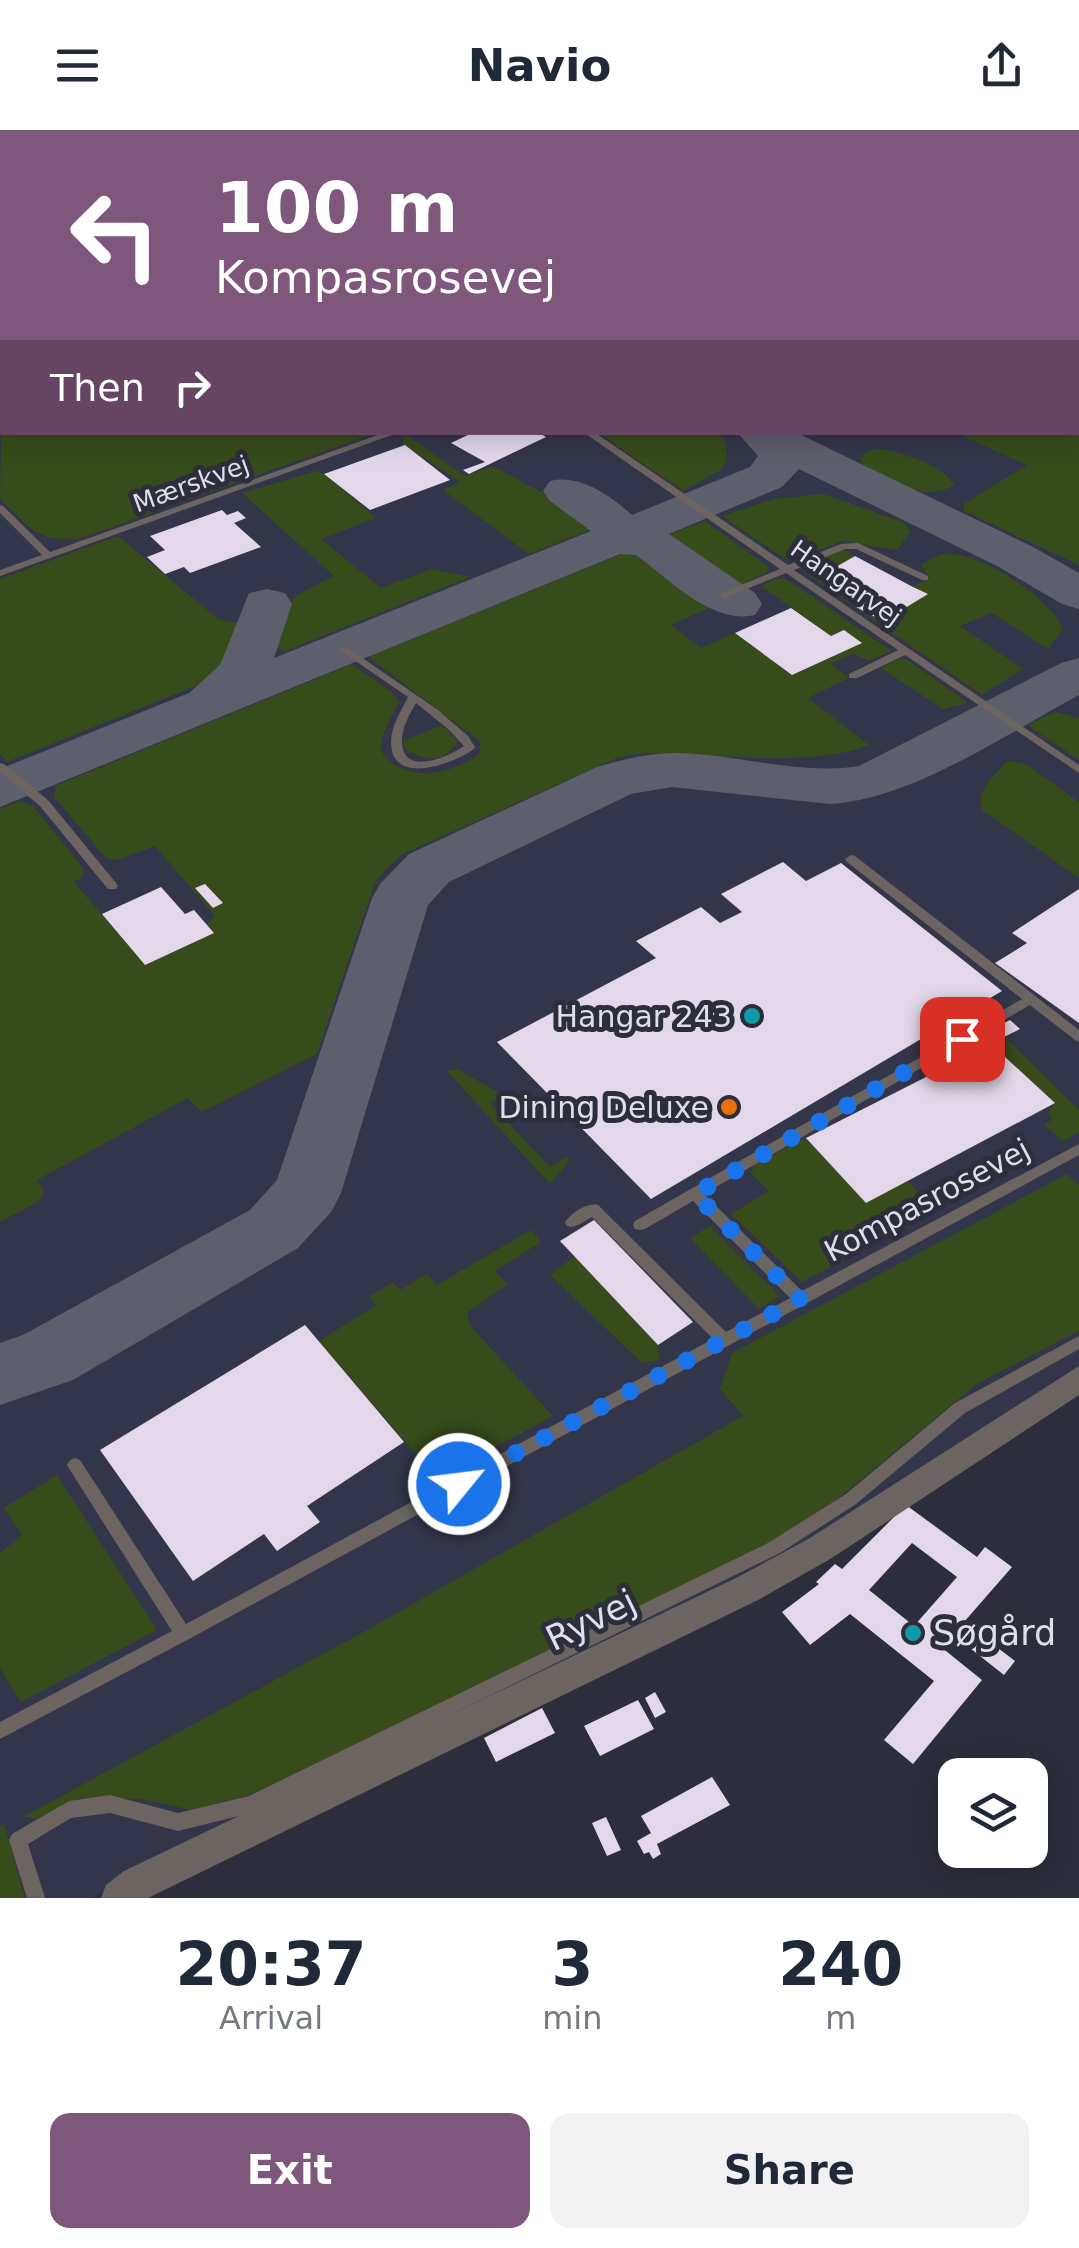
<!DOCTYPE html>
<meta charset="utf-8">
<style>
body{margin:0;font-family:"DejaVu Sans",sans-serif;background:#f2f2f3;color:#1f2937;height:100vh;display:flex;flex-direction:column;font-size:38px;white-space:nowrap}
*{box-sizing:border-box;margin:0}
p{font-size:32px;color:#747a83}
.icon{flex:none;width:55px;height:55px;fill:none;stroke:currentColor;stroke-width:2;stroke-linecap:round;stroke-linejoin:round}
.map{position:relative;height:1768px;overflow:hidden}
.drawer{display:flex;flex-direction:column;background:#fff;flex:1}
.drawer>*{flex:none}
.banner{position:absolute;left:0px;top:0px;width:1080px;height:305px;box-shadow:0 5px 25px #0003;background:#7f577c;color:#fff;overflow:hidden}
.fabs{position:absolute;left:938px;top:1628px;display:grid;gap:20px}
.fabs a{display:grid;place-items:center;width:110px;height:110px;border-radius:20px;background:#fff;box-shadow:0 5px 25px #0003;font-size:50px}
.pin{position:absolute;display:grid;place-items:center;width:85px;height:85px;color:#fff;margin:-42px;border-radius:20px;box-shadow:0 5px 15px #0006}
.me{position:absolute;width:110px;margin:-55px;rotate:61deg;stroke-linejoin:round;filter:drop-shadow(0 0 8px #0008)}
.turn{display:flex;align-items:center;gap:35px;height:210px;padding:0 50px;font-size:45px}
.turn .icon{width:130px;height:130px;stroke-width:2.5}
.turn b{display:block;font-size:70px;line-height:85px}
.then{display:flex;align-items:center;height:95px;padding:0 50px;background:#0003;gap:20px;font-size:38px}
.eta{display:flex;justify-content:space-evenly;align-items:center;height:170px;text-align:center}
.eta b{font-size:60px;font-weight:600;line-height:70px}
.button{display:flex;gap:20px;margin-top:auto;padding:20px 50px}
.button a{flex:1;height:115px;border-radius:20px;background:#7f577c;color:#fff;font-size:40px;font-weight:600;line-height:115px;text-align:center}
.button a+a{background:#f2f2f3;color:#1f2937}
header{display:flex;justify-content:space-between;align-items:center;height:130px;padding:0 50px;background:#fff;font-size:45px;font-weight:600}
.map>svg:first-child{display:block}
.built{fill:#33364a;fill-rule:evenodd}
.green{fill:#374b1b}
.lines{fill:none;stroke-linecap:round;stroke-linejoin:round}
.taxiway{fill:#5e5f6c;fill-rule:evenodd}
.building{fill:#e2d8ea;fill-rule:evenodd}
.service{fill:#6c6460;fill-rule:evenodd}
.minor{fill:#6c6460;fill-rule:evenodd}
.route{stroke:#1a73e8;stroke-width:18;stroke-dasharray:0 32.4}
.culture-dot{fill:#0f9aa8;stroke:#2c2e3c;stroke-width:4}
.food-dot{fill:#e8710a;stroke:#2c2e3c;stroke-width:4}
.labels{text-anchor:middle;dominant-baseline:central;stroke-width:10;stroke-linejoin:round;paint-order:stroke}
.far-street-label{font-size:25px;fill:#dedfe9;stroke:#2c2e3c}
.poi-label{font-size:30px;fill:#dedfe9;stroke:#2c2e3c;text-anchor:end}
.street-label{font-size:30px;fill:#dedfe9;stroke:#2c2e3c}
.near-street-label{font-size:35px;fill:#dedfe9;stroke:#2c2e3c}
.near-poi-label{font-size:35px;fill:#dedfe9;stroke:#2c2e3c;text-anchor:start}
</style>
<header><svg class="icon" aria-label="menu" viewBox="0 0 24 24"><path d="M4 6h16M4 12h16M4 18h16"/></svg>Navio<svg class="icon" aria-label="share" viewBox="0 0 24 24"><path d="M12 15V3M7 8l5-5 5 5M5 13v7h14v-7"/></svg></header>
<div class="map">
<svg width="1079" height="1768" viewBox="0 0 1079 1768">
<rect width="100%" height="100%" fill="#2c2e3c"/>
<path class="built" d="M0,0H1079V1240L804,1422L90,1768H0ZM2,2H1078V302H2Z"/>
<g class="green">
<polygon points="96,0 975,0 978,2 92,2"/>
<polygon points="1079,77 1079,435 964,381 964,374 1027,335 956,303 1078,302"/>
<path d="M2,269V302L375,303L81,408C38,414 29,397 0,369Z"/>
<polygon points="599,303 716,303 726,311 727,331 719,341 683,361"/>
<polygon points="408,306 465,346 493,336 550,367 595,398 529,424 443,360 460,352 403,314 402,308"/>
<path d="M872,319C892,317 947,337 954,355C924,374 892,349 864,335L860,327Z"/>
<path d="M316,341L324,344L376,388L321,409L381,458L432,439L470,447L285,521L274,517C292,463 284,471 334,446L242,363Z"/>
<polygon points="823,364 903,392 911,401 897,420 843,411 792,430 785,429 722,386 773,369"/>
<polygon points="705,391 769,437 766,443 738,455 667,405"/>
<polygon points="118,406 218,489 238,493 225,537 213,549 7,632 0,624 0,449"/>
<path d="M843,419L855,426L819,447L863,473L857,477L874,487L884,481L892,486L926,464L913,457L930,447L921,435C930,429 939,423 951,424C985,426 1049,467 1063,499L1048,519L992,483L960,496L1023,539L982,565L803,441L808,434Z"/>
<path d="M624,423L637,424L714,476L671,495L701,518L735,503L792,545L861,513L844,500L831,506L761,456L777,448L786,449L892,521L868,531L853,523L831,534L849,548L808,568L869,615C815,638 707,624 645,623L619,627L403,724L388,737L375,753L317,924L202,982L188,968L37,1050L44,1062L38,1072L0,1092V679L20,671L33,676L84,739L82,747L74,752L145,835L214,803L207,794L215,786L155,716L117,730L106,728L54,667L55,656L352,534L394,564L399,572C393,585 381,603 381,617C382,625 384,625 389,630C414,653 455,642 479,624L481,612L368,527Z"/>
<polygon points="899,528 906,529 968,573 943,579 881,538"/>
<polygon points="1055,582 1079,588 1079,630 1030,597 1029,594"/>
<path d="M442,595L458,612C445,632 423,633 405,618L403,611Z"/>
<path d="M1007,631L1026,634L1079,672V748L982,680C974,661 996,645 1007,631Z"/>
<polygon points="989,904 998,914 1008,910 1079,980 1079,1002 1064,1011 1044,995 1053,989 1048,984 1054,973 992,915 974,923 980,909"/>
<polygon points="457,939 503,965 490,973 550,1037 566,1027 569,1031 550,1054 447,941"/>
<polygon points="806,1008 866,1072 908,1051 930,1076 927,1086 802,1152 731,1084 769,1061 751,1043 754,1035"/>
<polygon points="1067,1044 1079,1055 1079,1201 978,1253 836,1370 775,1410 264,1661 192,1680 141,1669 79,1668 36,1689 23,1687 367,1500 743,1286 720,1258 732,1223"/>
<polygon points="710,1096 780,1166 759,1179 690,1108"/>
<polygon points="531,1100 541,1112 495,1141 507,1154 467,1183 471,1197 553,1286 437,1349 319,1211 376,1175 369,1167 393,1152 400,1160 427,1144 437,1155"/>
<polygon points="575,1126 658,1215 660,1230 642,1233 550,1145"/>
<polygon points="57,1345 157,1500 21,1572 0,1538 0,1423 22,1405 4,1378"/>
<polygon points="4,1694 25,1768 0,1768 0,1696"/>
</g>
<g class="lines">
<g class="taxiway">
<polygon points="0,36 2,37 2,59 0,58"/>
<path d="M737,302H795L1033,417L1079,443V479L1062,474L999,437L799,339L782,357L669,404L755,463L762,474L755,485C712,495 669,449 636,425L620,424L0,677V639L189,563L220,535L249,463L267,459L285,463L292,474L274,528L591,401L550,371L543,361L550,351C580,344 609,365 632,385L750,337L758,326Z"/>
<path d="M1079,528V565C1006,604 911,670 829,674L672,657L631,664L449,752L428,775L341,1063L331,1082L298,1118L73,1250L0,1275V1213L23,1205L250,1080L277,1050L372,768L380,754L409,724L597,637C621,630 649,623 674,623C735,623 798,646 859,636L1061,533Z"/>
</g>
</g>
<g class="building">
<polygon points="463,302 537,302 546,307 469,344 463,340 485,332 451,313 468,305"/>
<polygon points="405,315 450,350 370,380 324,344"/>
<polygon points="222,380 227,385 238,381 246,388 234,393 261,417 190,443 184,437 165,444 147,427 165,420 150,406"/>
<polygon points="855,426 913,457 928,464 892,486 884,481 875,487 856,477 863,473 817,448"/>
<polygon points="791,478 831,506 844,500 862,513 792,545 735,503"/>
<polygon points="783,732 806,751 841,733 1002,861 651,1069 497,912 656,828 636,811 701,777 720,793 742,782 721,764"/>
<polygon points="205,754 223,773 213,778 195,758"/>
<polygon points="161,757 185,784 194,780 214,803 145,835 102,784"/>
<polygon points="1079,759 1079,893 995,833 1027,813 1012,803"/>
<polygon points="1010,890 1020,899 1002,908 992,899"/>
<polygon points="991,914 1055,973 866,1073 806,1008"/>
<polygon points="594,1090 693,1192 658,1215 560,1111"/>
<polygon points="305,1195 404,1312 307,1376 320,1392 277,1421 264,1404 193,1451 100,1320"/>
<path d="M906,1375L977,1427L985,1417L1012,1437L964,1492L1015,1531L1004,1545L956,1507L963,1500L959,1496L941,1517L982,1550L913,1634L884,1610L934,1551L850,1484L810,1515L782,1482L819,1454L816,1452L835,1434L842,1439ZM912,1413L957,1447L914,1496L869,1460Z"/>
<polygon points="655,1562 666,1582 655,1588 645,1568"/>
<polygon points="638,1570 654,1599 600,1626 584,1596"/>
<polygon points="542,1578 555,1603 496,1632 484,1608"/>
<polygon points="712,1647 730,1675 657,1714 661,1724 653,1729 649,1722 644,1724 637,1711 651,1703 641,1686"/>
<polygon points="606,1687 621,1720 607,1726 592,1693"/>
</g>
<g class="lines">
<g class="service">
<polygon points="82,0 88,0 87,2 81,2"/>
<polygon points="974,0 982,0 984,2 977,2"/>
<rect x="1078" y="70" width="1" height="4"/>
<rect x="0" y="96" width="2" height="6"/>
<polygon points="2,260 2,268 0,269 0,261"/>
<polygon points="386,302 400,302 0,446 0,440 42,425 0,383 0,375 3,376 50,422"/>
<polygon points="583,302 594,302 788,435 841,414 858,413 928,446 928,450 922,450 856,419 845,419 794,440 1079,635 1079,643 905,525 857,548 849,548 849,544 898,520 786,443 727,467 721,467 721,463 780,439"/>
<path d="M345,516L438,580L468,606L475,617L474,619C453,634 391,657 391,612C391,596 401,581 408,567L341,521L340,519ZM416,573L448,599L464,616C447,628 401,647 402,610C402,597 410,584 416,573Z"/>
<polygon points="0,633 4,634 48,670 116,753 118,756 116,759 108,759 40,676 0,642"/>
<path d="M851,725L855,726L1079,900V912L1075,910L1030,875L704,1064L802,1161L1079,1014V1025L189,1509L0,1609V1592L172,1501L70,1340L67,1335L70,1330L75,1328L80,1330L186,1494L713,1209L592,1087C584,1091 576,1099 567,1096L565,1092C571,1083 587,1072 598,1075L726,1202L790,1168L693,1071L645,1099L640,1100L635,1099L633,1095L635,1091L1022,869L847,732L845,729Z"/>
<polygon points="1079,1206 1079,1219 965,1283 856,1374 780,1423 251,1683 178,1701 110,1683 71,1688 28,1714 45,1768 27,1768 9,1710 12,1704 69,1671 110,1665 178,1683 249,1666 768,1413 846,1364 955,1273"/>
</g>
<polygon class="minor" points="1079,1236 1079,1265 832,1428 760,1469 148,1768 101,1768 106,1755 124,1741 738,1447 810,1408"/>
</g>
<g class="lines">
<polyline class="route" points="459,1354 800,1169 695,1064 962,909"/>
</g>
<g class="culture-dot">
<circle cx="752" cy="886" r="10"/>
<circle cx="913" cy="1503" r="10"/>
</g>
<circle class="food-dot" cx="729" cy="977" r="10"/>
<g class="labels">
<g class="far-street-label">
<text transform="translate(191 354) rotate(-20)">Mærskvej</text>
<text transform="translate(846 453) rotate(35)">Hangarvej</text>
</g>
<g class="poi-label">
<text x="732" y="886">Hangar 243</text>
<text x="709" y="977">Dining Deluxe</text>
</g>
<g class="street-label">
<text transform="translate(927 1070) rotate(-28)">Kompasrosevej</text>
</g>
<g class="near-street-label">
<text transform="translate(591 1490) rotate(-26)">Ryvej</text>
</g>
<g class="near-poi-label">
<text x="933" y="1503">Søgård</text>
</g>
</g>
</svg>
<div class="fabs">
<a><svg class="icon" aria-label="layers" viewBox="0 0 24 24"><path d="M12 4l9 5-9 5-9-5zM3 14l9 5 9-5"/></svg></a>
</div>
<div class="pin" style="left:962px;top:909px;background:#d93025"><svg class="icon" aria-label="arrive" viewBox="0 0 24 24"><path d="M6 21V4h12l-3 4 3 4H6"/></svg></div>
<svg class="me" style="left:459px;top:1354px" viewBox="-20 -20 40 40"><circle r="17" fill="#1a73e8" stroke="#fff" stroke-width="3"/><path d="M0-11L8 9 0 5-8 9z" fill="#fff"/></svg>
<div class="banner">
<div class="turn"><svg class="icon" aria-label="left" viewBox="0 0 24 24"><path d="M17 20v-9H6M10 6l-5 5 5 5"/></svg><div><b>100 m</b>Kompasrosevej</div></div>
<div class="then">Then<svg class="icon" aria-label="right" viewBox="0 0 24 24"><path d="M7 20v-9h11M14 6l5 5-5 5"/></svg></div>
</div>
</div>
<section class="drawer">
<div class="eta">
<div><b>20:37</b><p>Arrival</p></div>
<div><b>3</b><p>min</p></div>
<div><b>240</b><p>m</p></div>
</div>
<div class="button"><a>Exit</a><a>Share</a></div>
</section>
